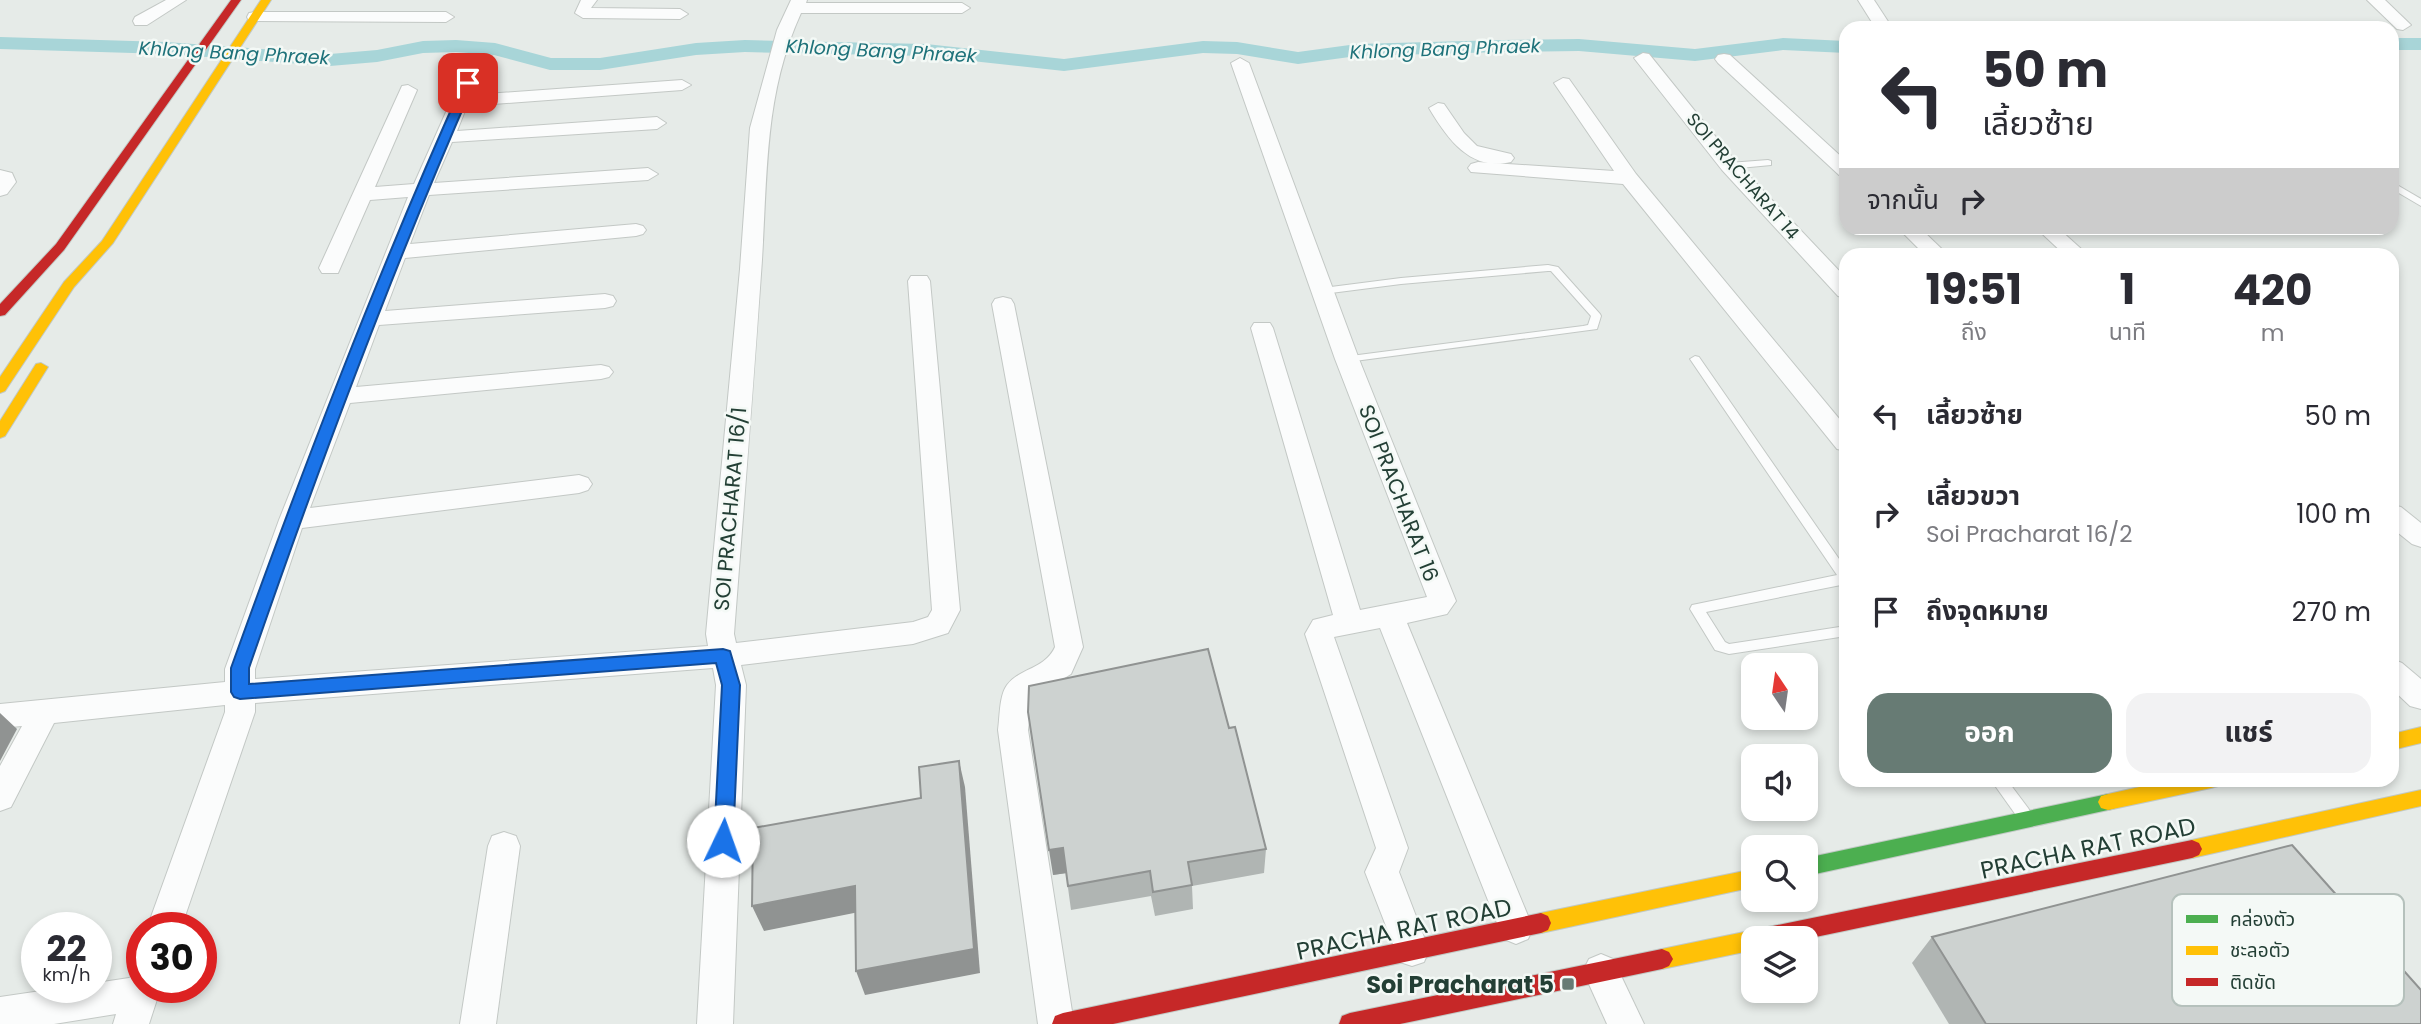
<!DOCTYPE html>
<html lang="th">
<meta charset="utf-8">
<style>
body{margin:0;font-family:Poppins,"Noto Sans Thai",sans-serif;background:#f2f2f3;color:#2b2b33;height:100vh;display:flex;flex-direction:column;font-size:26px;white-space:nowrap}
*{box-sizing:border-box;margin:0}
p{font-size:23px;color:#7c7c81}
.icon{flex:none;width:38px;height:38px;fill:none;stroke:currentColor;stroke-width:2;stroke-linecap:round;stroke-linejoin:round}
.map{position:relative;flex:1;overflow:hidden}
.drawer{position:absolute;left:1839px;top:248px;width:560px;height:539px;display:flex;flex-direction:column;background:#fff;border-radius:21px;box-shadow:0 4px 10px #0003}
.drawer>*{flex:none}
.top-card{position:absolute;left:1839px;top:21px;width:560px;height:214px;border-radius:21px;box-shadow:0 4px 10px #0003;background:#fff;color:#2b2b33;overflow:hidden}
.needle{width:46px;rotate:347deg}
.buttons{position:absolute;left:1741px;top:653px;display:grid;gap:14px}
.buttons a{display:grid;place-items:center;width:77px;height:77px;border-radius:14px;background:#fff;box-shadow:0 4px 10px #0003;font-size:35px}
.speed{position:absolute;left:21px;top:912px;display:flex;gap:14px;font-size:35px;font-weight:700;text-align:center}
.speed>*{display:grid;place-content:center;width:91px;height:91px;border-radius:50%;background:#fff;box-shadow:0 4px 10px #0003;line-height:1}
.speed small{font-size:18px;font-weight:400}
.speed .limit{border:10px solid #d22;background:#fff;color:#111}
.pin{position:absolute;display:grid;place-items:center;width:60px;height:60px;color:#fff;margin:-30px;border-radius:14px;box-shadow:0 4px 10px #0006}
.me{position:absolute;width:77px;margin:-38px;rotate:3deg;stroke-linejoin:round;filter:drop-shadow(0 0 5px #0008)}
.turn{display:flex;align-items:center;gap:24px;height:147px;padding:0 28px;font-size:32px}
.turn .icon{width:91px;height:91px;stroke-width:2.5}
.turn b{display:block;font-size:49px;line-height:60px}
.then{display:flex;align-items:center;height:66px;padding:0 28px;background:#0003;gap:14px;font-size:26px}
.eta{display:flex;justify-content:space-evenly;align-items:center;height:119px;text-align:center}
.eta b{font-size:42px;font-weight:700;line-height:49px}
.button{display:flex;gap:14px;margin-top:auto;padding:14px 28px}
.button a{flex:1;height:80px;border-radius:21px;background:#677b74;color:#fff;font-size:28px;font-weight:700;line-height:80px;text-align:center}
.button a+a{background:#f2f2f3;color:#2b2b33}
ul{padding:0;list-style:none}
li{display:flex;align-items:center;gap:21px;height:98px;padding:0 28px}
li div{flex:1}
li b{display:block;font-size:26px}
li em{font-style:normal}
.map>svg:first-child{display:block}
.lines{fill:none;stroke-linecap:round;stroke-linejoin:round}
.canal{fill:#a8d5d8;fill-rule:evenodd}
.lane-casing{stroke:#c3c8c5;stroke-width:2}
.street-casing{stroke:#c3c8c5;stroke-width:2}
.fast-casing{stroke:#c1c9c5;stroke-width:2}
.slow-casing{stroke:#c1c9c5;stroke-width:2}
.jam-casing{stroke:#c1c9c5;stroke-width:2}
.lane{fill:#fbfcfc;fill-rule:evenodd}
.street{fill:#fbfcfc;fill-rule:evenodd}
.fast{fill:#4caf50;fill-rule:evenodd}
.slow{fill:#ffc107;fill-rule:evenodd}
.jam{fill:#c62828;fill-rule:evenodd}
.wall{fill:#b0b5b3}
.shaded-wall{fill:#909392}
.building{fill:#cdd2d0;stroke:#909392;stroke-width:2}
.route{fill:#1a73e8;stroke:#114b97;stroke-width:2}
.poi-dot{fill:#677b74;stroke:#f4f9f6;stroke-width:2.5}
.labels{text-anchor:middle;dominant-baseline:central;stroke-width:5;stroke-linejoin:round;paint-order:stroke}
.far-street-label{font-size:18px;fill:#233f35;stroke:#f4f9f6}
.far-water-label{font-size:19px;font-style:italic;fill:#1e727a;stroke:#f4f9f6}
.street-label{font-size:21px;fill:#233f35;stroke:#f4f9f6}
.near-street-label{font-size:24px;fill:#233f35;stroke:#f4f9f6}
.near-poi-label{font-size:24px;font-weight:bold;fill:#233f35;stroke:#f4f9f6;text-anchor:end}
.key{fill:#f4f9f6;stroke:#b5c1bc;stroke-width:2}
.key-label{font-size:19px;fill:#233f35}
</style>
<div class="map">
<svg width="2421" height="1024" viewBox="0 0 2421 1024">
<rect width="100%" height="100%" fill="#e6ebe8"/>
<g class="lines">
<g class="canal">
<polygon points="0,37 166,42 330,54 377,50 423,41 456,40 495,43 551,58 600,58 696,43 745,40 926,44 1064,59 1203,41 1237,42 1298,52 1357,44 1502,40 1579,39 1695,49 1783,38 1846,41 1846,53 1783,50 1695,61 1579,51 1502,52 1357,56 1298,64 1237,54 1203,53 1064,71 926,56 745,52 696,55 600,70 550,70 494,55 456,52 423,53 377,62 330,66 166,54 0,49"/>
<rect x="2392" y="38" width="29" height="12"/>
</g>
<g class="lane-casing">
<g id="lane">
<polygon points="1768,160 1771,161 1771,165 1729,169 1724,166 1729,163"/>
<polygon points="2392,182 2421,199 2421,206 2392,189"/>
<polygon points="1548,265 1558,267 1600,314 1601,316 1597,329 1347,362 1343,361 1342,359 1343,357 1583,326 1588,325 1591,316 1551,271 1548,271 1401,284 1323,294 1318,291 1323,288 1401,278"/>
<polygon points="1695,356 1699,357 1846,569 1846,584 1706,612 1725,642 1729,644 1846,626 1846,636 1729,654 1715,650 1690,609 1692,605 1697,604 1837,575 1690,359"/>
<polygon points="1991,780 2007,780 2028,808 2031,813 2028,818 2023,819 2018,818"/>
</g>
</g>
<g class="street-casing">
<g id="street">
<polygon points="166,0 186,0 147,25 135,25 133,21 135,17"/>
<polygon points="581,0 597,0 591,8 680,9 688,14 680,19 583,18 575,13"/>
<path d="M791,0H807L806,3H962L970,8L962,13H801C762,98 768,183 761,274C753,394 743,514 734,634L736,643L913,622L928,617L932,610L908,281L911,276H927L930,281L960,610L948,633L913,644L741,665L746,685L733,1024H697L716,685L713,668L255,703V712L181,928H147L225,712V705L54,723L11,807L0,811V766L22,726L0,728V704L225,682V669L279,520L408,197L370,200L338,273H322L319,268L402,86L408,85L417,90L375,187L414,184L467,65L476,60L485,65L472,95L682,80L691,85L682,90L467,106L457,131L657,117L666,123L657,129L452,142L434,183L648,168L658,174L648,180L429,195L410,244L636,224L643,226L646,230L643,234L636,236L405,258L385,311L605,294L613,296L616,301L613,306L605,308L379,325L356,387L601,365L609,367L613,372L609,377L601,379L350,403L310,508L579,475L588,478L592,484L588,490L579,493L302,528L255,669V679L708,646L706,634L740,269L750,128L777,30Z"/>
<polygon points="1858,0 1874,0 1889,23 1887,27 1875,27"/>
<polygon points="2367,0 2385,0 2411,25 2403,30 2397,29"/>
<polygon points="255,12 446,12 454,17 446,22 249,21 247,17 249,13"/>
<polygon points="1643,53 1649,54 1736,162 1846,278 1846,298 1838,296 1722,170 1634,58"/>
<polygon points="1724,54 1730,55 1846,161 1846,177 1839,175 1718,63 1715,59 1718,55"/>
<polygon points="1240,58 1249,63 1359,359 1456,601 1447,614 1407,623 1533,928 1528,939 1516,944 1504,939 1499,928 1380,628 1334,637 1408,848 1399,872 1429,950 1424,962 1412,966 1400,962 1365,872 1376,848 1305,634 1313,620 1333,615 1251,328 1254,323 1270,323 1273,328 1360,610 1427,597 1335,359 1231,63"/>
<polygon points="1563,78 1569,79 1636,174 1846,427 1846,451 1837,449 1623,184 1471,172 1468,168 1471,164 1478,162 1614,171 1554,83"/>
<path d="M1438,103L1444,104L1464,133L1477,146L1511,154L1514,158L1511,162C1470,172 1447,138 1429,108Z"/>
<polygon points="0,170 12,173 16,182 7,194 0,196"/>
<polygon points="1898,228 1920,228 1949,256 1926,256"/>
<polygon points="2036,228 2058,228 2089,256 2066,256"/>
<path d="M1003,297L1011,299L1014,304L1083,647L1071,674L1032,698L1028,730L1074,1024H1038L998,730C1000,717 999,696 1007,685C1020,668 1045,669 1055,647L992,304L995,299Z"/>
<polygon points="2392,505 2401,507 2421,523 2421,547 2412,544 2392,528"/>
<polygon points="2392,659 2402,663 2421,679 2421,709 2410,706 2392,689"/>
<polygon points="504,832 516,836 520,846 496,1024 460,1024 488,846 492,836"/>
<polygon points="1601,954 1613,959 1644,1024 1607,1024 1583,971 1589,959"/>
<polygon points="142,970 142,987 161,987 149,1024 113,1024 116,1014 54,1024 0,1024 0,997 68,987 96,987 96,983 129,978"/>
</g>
</g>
<g class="fast-casing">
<polygon id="fast" points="2108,794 2115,796 2118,802 2115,808 2108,810 1806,876 1806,858"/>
</g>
<g class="slow-casing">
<g id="slow">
<polygon points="261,0 271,0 113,243 74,287 5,391 0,393 0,377 64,282 102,241"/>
<polygon points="41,363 48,367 5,436 0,438 0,421 36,364"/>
<polygon points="2421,727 2421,743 2392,750 2392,734"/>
<polygon points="2171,780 2220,780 2218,786 2211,788 2108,810 2101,808 2098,802 2101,796 2108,794"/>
<polygon points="2421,790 2421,806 2192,858 2185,855 2182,849 2185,843 2192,840"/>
<polygon points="1754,869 1754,887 1541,933 1534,930 1531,923 1534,916 1541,913"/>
<polygon points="1754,930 1761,933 1764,938 1754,938 1754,950 1662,969 1655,966 1651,959 1655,952 1662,949"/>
</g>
</g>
<g class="jam-casing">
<g id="jam">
<polygon points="231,0 241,0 64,250 5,315 0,316 0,304 56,244"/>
<polygon points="2192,840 2199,843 2202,849 2199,855 2192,858 1806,939 1753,938 1756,931 1763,928"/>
<polygon points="1541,913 1548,916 1551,923 1548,930 1541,933 1113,1024 1052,1024 1055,1016 1063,1013"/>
<polygon points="1662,949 1669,952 1673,959 1669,966 1662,969 1400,1024 1339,1024 1342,1016 1350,1013"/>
</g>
</g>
<use href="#lane" class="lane"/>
<use href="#street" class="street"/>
<use href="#fast" class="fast"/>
<use href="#slow" class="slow"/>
<use href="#jam" class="jam"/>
</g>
<g class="wall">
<polygon points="1229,728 1266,849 1264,873 1192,886 1193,909 1155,916 1151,896 1071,910 1066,873 1053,875"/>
<polygon points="1932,937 2421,1024 1949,1024 1912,963"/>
</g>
<g class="shaded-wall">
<polygon points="0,713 17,729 0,761"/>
<polygon points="959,761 965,787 980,973 865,995 856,971"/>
<polygon points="1063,848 1067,873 1053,875 1049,850"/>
<polygon points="855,886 864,911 764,931 752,906"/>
</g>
<g class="building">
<polygon points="1208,649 1229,728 1235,727 1266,849 1188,862 1192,885 1153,892 1150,871 1068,886 1063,848 1049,850 1028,712 1029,686"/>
<polygon points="959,761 974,949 856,971 855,886 752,906 753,828 921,798 919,767"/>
<polygon points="2292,845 2421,990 2421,1024 1986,1024 1932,937"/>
</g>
<path class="route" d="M468,80L474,83C390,275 317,471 249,668V684L723,649L730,651L740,685L733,841L730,847L723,850L716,847L714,841L722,685L716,663L240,699L234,697L231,692V668C302,471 377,274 463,83Z"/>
<rect class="poi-dot" x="1561" y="977" width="14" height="14" rx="3.5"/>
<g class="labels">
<g class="far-street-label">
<text transform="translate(1743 176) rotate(49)">SOI PRACHARAT 14</text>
</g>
<g class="far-water-label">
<text transform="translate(1445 49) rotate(-2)">Khlong Bang Phraek</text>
<text transform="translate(881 51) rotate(3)">Khlong Bang Phraek</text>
<text transform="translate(234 53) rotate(3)">Khlong Bang Phraek</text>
</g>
<g class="street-label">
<text transform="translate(1399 493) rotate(69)">SOI PRACHARAT 16</text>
<text transform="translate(730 509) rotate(-85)">SOI PRACHARAT 16/1</text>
</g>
<g class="near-street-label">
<text transform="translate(2088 848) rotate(-12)">PRACHA RAT ROAD</text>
<text transform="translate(1404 929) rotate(-12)">PRACHA RAT ROAD</text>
</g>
<g class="near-poi-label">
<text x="1554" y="984">Soi Pracharat 5</text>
</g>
</g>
<rect x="2172" y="894" width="232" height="112" rx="10" class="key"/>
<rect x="2186" y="915" width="32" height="8" fill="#4caf50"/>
<rect x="2186" y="946" width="32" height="9" fill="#ffc107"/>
<rect x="2186" y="978" width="32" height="8" fill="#c62828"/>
<g class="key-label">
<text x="2230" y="926">คล่องตัว</text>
<text x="2230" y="957">ชะลอตัว</text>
<text x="2230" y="989">ติดขัด</text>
</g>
</svg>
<div class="buttons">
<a><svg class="needle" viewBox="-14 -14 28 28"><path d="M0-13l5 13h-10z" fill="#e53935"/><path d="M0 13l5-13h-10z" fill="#7c7c81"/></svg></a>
<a><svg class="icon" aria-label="sound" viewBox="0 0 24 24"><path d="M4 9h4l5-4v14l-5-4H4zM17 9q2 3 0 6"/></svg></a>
<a><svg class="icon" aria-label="search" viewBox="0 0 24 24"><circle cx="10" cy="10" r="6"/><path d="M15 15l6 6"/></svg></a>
<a><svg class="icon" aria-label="layers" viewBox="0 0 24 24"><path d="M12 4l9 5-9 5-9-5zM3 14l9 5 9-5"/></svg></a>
</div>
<div class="speed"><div>22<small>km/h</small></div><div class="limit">30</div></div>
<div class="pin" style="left:468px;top:83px;background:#d93025"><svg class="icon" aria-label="arrive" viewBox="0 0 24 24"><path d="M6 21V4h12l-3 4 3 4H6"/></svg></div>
<svg class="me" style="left:723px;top:841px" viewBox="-20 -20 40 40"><circle r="19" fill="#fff"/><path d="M0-13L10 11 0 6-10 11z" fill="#1a73e8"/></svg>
<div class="top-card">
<div class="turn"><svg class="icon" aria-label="left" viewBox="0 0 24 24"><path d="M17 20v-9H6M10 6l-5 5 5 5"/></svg><div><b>50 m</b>เลี้ยวซ้าย</div></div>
<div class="then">จากนั้น<svg class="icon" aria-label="right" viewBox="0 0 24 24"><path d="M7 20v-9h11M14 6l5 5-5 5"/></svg></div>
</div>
<section class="drawer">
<div class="eta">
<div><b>19:51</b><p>ถึง</p></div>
<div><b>1</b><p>นาที</p></div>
<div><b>420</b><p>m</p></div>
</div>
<ul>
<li><svg class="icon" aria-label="left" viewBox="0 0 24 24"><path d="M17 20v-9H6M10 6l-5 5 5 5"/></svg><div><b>เลี้ยวซ้าย</b></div><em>50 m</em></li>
<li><svg class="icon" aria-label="right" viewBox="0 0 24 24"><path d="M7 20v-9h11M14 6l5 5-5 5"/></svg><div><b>เลี้ยวขวา</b><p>Soi Pracharat 16/2</p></div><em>100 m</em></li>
<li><svg class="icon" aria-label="arrive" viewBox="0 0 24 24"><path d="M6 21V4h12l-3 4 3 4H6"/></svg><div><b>ถึงจุดหมาย</b></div><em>270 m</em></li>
</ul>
<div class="button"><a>ออก</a><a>แชร์</a></div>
</section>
</div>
